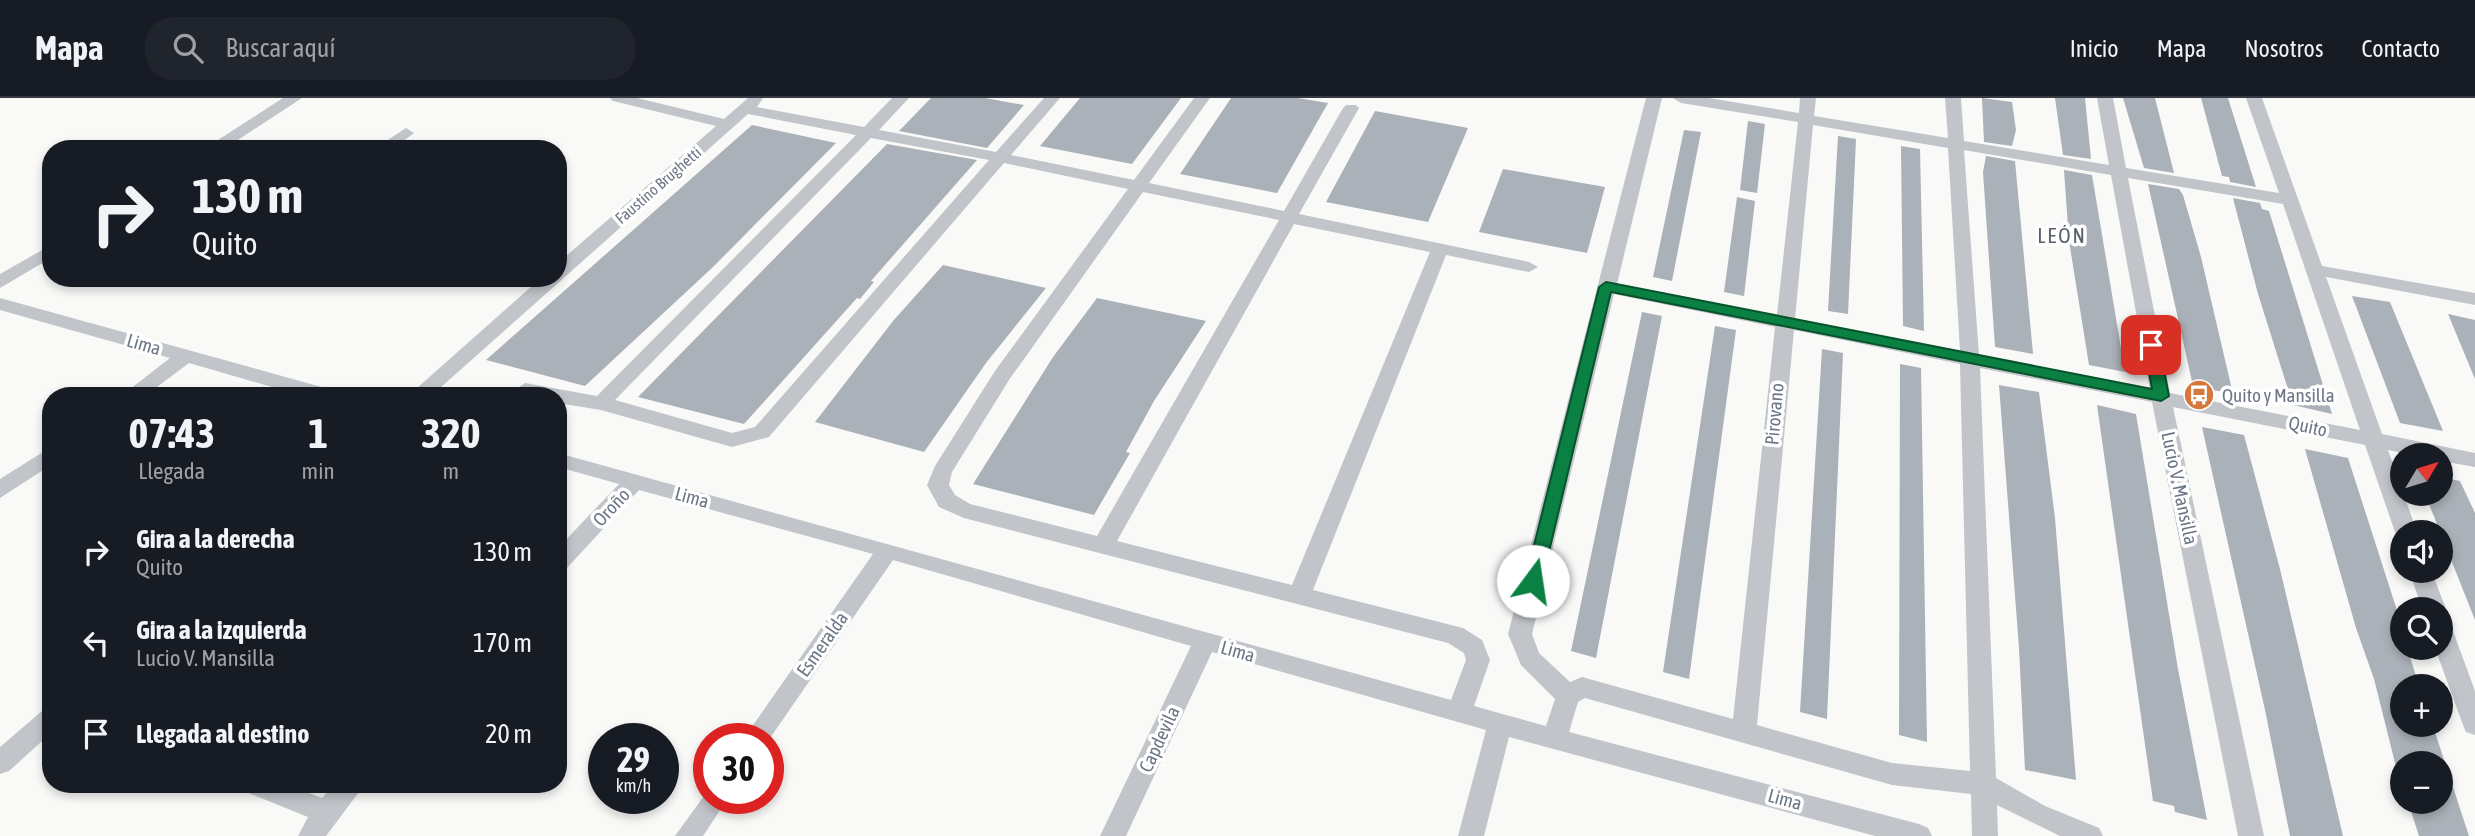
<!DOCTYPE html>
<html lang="es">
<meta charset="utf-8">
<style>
body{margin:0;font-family:"Asap Condensed",sans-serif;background:#20242c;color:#f1f3f6;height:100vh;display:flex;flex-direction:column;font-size:26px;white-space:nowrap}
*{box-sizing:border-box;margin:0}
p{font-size:23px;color:#9ea1a6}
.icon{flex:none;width:38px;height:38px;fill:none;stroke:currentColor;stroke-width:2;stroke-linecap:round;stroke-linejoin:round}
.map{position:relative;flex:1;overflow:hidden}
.panel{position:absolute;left:42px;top:289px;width:525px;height:406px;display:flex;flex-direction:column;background:#171b24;border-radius:28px;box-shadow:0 4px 10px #0003}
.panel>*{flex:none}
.guide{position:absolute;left:42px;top:42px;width:525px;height:147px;border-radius:28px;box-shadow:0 4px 10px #0003;background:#171b24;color:#f1f3f6;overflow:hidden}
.needle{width:46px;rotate:52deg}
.fabs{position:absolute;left:2390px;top:345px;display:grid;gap:14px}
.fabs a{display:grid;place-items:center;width:63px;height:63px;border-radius:50%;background:#171b24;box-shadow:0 4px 10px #0003;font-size:35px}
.speed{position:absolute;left:588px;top:625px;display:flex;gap:14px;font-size:35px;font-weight:700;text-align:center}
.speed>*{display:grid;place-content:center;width:91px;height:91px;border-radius:50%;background:#171b24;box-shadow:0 4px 10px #0003;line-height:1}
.speed small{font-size:18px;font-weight:400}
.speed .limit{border:10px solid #d22;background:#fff;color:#111}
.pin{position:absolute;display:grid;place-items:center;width:60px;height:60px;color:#fff;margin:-30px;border-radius:14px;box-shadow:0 4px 10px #0006}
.me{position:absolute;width:77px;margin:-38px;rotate:14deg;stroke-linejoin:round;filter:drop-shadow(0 0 5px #0008)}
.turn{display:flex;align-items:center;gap:24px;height:147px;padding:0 35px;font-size:32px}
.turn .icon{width:91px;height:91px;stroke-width:2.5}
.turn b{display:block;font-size:49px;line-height:60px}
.eta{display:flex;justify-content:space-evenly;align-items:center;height:119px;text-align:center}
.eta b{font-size:42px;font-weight:700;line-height:49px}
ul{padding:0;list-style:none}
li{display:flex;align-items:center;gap:21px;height:91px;padding:0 35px}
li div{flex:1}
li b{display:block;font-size:26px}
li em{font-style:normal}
header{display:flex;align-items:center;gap:42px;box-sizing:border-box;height:98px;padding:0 35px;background:#171b24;border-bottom:2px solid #363941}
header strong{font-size:33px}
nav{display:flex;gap:38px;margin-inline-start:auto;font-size:24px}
.search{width:490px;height:63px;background:#20242c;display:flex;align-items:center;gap:18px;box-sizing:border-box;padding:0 24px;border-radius:28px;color:#9ea1a6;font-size:26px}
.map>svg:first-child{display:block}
.building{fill:#abb1b8}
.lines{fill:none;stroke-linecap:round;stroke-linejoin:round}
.minor{fill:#c1c4c9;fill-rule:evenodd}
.route{fill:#0b8043;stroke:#07532c;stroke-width:2}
.labels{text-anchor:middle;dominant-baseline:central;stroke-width:7;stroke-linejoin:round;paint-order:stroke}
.far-street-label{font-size:16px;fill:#6b7686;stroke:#fff}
.street-label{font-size:19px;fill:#6b7686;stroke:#fff}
.poi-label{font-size:19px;fill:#6b7686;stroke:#fff;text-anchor:start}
.neighbourhood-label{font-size:21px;letter-spacing:2px;fill:#59606c;stroke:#fff}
</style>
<header>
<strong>Mapa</strong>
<div class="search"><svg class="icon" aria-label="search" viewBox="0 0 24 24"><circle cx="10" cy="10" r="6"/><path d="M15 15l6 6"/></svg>Buscar aquí</div>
<nav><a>Inicio</a><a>Mapa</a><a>Nosotros</a><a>Contacto</a></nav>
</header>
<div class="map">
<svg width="2475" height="738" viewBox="0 0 2475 738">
<rect width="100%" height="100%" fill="#f9faf8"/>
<g class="building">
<polygon points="931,0 985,0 1024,7 987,50 899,33"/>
<polygon points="1080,0 1181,0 1132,66 1040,48"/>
<polygon points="1231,0 1298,0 1328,5 1277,95 1180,76"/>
<polygon points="1982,0 2012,4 2016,32 2012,48 1984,44"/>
<polygon points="2055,0 2085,0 2091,61 2063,57"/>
<polygon points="2123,0 2155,0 2174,75 2144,70"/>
<polygon points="2201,0 2228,0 2256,89 2230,84 2229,79 2222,78"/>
<polygon points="1375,13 1468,30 1428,124 1326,104"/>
<polygon points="1748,23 1765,26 1757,95 1740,92"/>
<polygon points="752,27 836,45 713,169 585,288 486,262"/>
<polygon points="1684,32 1701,34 1672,183 1653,179"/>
<polygon points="1838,38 1856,41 1848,216 1828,213"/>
<polygon points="887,46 977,62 871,183 874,184 860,201 857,200 744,326 638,299"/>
<polygon points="1901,48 1920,51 1924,233 1903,228"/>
<polygon points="1986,58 2015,63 2033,256 1995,249 1983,74"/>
<polygon points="1503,71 1605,89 1587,155 1479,134"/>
<polygon points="2064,72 2092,77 2125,274 2089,267 2069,143"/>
<polygon points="2148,86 2179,91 2183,97 2201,159 2233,296 2193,288"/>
<polygon points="1737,99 1755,103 1744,198 1724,194"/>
<polygon points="2233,100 2260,105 2262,111 2269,113 2332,316 2293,307 2258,196"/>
<polygon points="943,167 1046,190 986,265 924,354 815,324 893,223"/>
<polygon points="2352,198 2390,204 2443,333 2400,325"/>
<polygon points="1097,200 1206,223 1154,303 1126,354 1130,355 1094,417 973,386 1053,259"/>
<polygon points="1642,214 1662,218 1596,560 1571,553"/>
<polygon points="2448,216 2475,222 2475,281"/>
<polygon points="1715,228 1736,232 1689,581 1663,574"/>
<polygon points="1822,251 1843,255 1827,621 1800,614"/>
<polygon points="1900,266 1921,270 1927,644 1899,637"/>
<polygon points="1999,287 2039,294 2055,420 2076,682 2025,672 2019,550"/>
<polygon points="2097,307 2136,316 2178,571 2207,722 2175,714 2174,708 2153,703"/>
<polygon points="2202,329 2244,337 2280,471 2343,738 2290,738 2265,612"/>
<polygon points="2305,351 2348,360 2403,531 2403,550 2408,552 2419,588 2403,588 2403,626 2435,634 2469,738 2419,738 2408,704 2441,704 2443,665 2403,665 2403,668 2396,669 2374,581 2356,530"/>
<polygon points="2441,379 2460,383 2475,415 2475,522 2425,396 2441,396"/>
</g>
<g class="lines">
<g class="minor">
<polygon points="283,0 302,0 224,51 204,51"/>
<path d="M610,0H637L724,21L748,0H763L757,9L864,29L892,0H909L879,32L996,54L1044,0H1060L1011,57L1134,82L1194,0H1210L1149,85L1284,113L1343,10L1346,7H1356L1359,10L1299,116L1529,164L1538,169L1529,174L1446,157L1313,492L1463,530L1482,542L1490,562L1474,608L1546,628L1555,601L1521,567L1508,536L1646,0H1662L1617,186L1777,217L1798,24L1681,5L1673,0H1709L1799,15L1800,0H1816L1814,18L1948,40L1945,0H1961L1964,43L2109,67L2097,0H2113L2126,70L2279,95L2246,0H2262L2322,168L2475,195V207L2326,179L2382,336L2475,355V369L2441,363V357H2414L2388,352L2417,434H2403V441L2395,434L2365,347L2173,309L2264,738H2238L2152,304L1980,270L1996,680L2045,708L2099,730L2103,738H2060L1997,707L1998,738H1972L1971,696L1892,687L1585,600L1578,604L1569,634L1919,726L1928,730L1932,738H1875L1509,639L1484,738H1458L1486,632L1212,554L1126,738H1100L1191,548L893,462L768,643L744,640L873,456L639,392L566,471L558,473V450L619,386L558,369V355L1451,602L1466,562L1464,555L1448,545L964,420L939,409L927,387L935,368L995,273L1128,91L1004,65L769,339L732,349L601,312L558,305V298L518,297L515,292L525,285L597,298L856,37L748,16L431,298H408L541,180H558V165L716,28L613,3ZM1813,27L1948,50L1960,253L1795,221ZM871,40L989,62L755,329L732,335L615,302ZM1964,52L2111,77L2150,291L1979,257ZM2128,80L2283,106L2360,332L2170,295ZM1143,94L1279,122L1097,438L970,406L955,397L949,387L952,374L1009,282ZM1294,126L1430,154L1292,487L1117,443ZM1614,196L1775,229L1733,621L1582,579L1570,584L1539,555L1532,536ZM1794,232L1960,266L1970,673L1892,665L1757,627Z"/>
<polygon points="406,30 414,35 393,51 374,51"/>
<polygon points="51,147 51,160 0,190 0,176"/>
<polygon points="0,200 336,293 339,298 303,298 189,265 145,298 121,298 170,260 0,212"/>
<polygon points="51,349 51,367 0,400 0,381"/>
<polygon points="2409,472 2431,472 2446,511 2442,517 2441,511 2422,511"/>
<polygon points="2441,524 2449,526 2453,533 2475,593 2475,637 2466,634 2463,627 2435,550 2441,550"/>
<polygon points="51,610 51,635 9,673 0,676 0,649 42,613"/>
<polygon points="242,686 285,686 322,700 335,686 365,686 326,738 298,738 308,719 246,694"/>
<polygon points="709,691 709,700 728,700 703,738 675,738"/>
</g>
</g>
<polygon class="route" points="1606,184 2152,291 2144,247 2151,243 2159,247 2169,298 2161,303 1611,194 1542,483 1533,490 1525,483 1599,189"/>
<defs>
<g id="bus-disc" transform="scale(1.575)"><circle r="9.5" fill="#d6783c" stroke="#fff"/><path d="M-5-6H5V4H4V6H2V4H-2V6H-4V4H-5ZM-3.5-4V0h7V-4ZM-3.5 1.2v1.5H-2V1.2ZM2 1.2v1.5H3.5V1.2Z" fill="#fff"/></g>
</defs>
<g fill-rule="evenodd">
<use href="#bus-disc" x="2199" y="297"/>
</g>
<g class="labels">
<g class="far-street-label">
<text transform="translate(658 87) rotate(-41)">Faustino Brughetti</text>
</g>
<g class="street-label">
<text transform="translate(144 246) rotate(16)">Lima</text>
<text transform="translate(1774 316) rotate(-85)">Pirovano</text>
<text transform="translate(2308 328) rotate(12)">Quito</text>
<text transform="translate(2180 390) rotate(78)">Lucio V. Mansilla</text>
<text transform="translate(692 399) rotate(15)">Lima</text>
<text transform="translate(611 409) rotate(-47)">Oroño</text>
<text transform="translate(822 546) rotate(-55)">Esmeralda</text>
<text transform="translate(1238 553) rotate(16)">Lima</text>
<text transform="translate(1159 641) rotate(-65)">Capdevila</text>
<text transform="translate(1785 701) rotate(15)">Lima</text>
</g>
<g class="poi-label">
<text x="2222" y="297">Quito y Mansilla</text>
</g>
<g class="neighbourhood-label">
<text x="2062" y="137">LEÓN</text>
</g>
</g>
</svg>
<div class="fabs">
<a><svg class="needle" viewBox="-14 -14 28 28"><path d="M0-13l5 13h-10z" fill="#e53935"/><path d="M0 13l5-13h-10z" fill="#9ea1a6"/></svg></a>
<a><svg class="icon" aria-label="sound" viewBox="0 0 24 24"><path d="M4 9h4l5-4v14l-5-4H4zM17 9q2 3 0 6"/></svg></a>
<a><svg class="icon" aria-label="search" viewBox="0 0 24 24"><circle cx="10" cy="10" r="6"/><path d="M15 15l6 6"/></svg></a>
<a>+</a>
<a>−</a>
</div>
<div class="speed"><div>29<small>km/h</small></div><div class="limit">30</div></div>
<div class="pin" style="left:2151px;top:247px;background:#d93025"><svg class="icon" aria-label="arrive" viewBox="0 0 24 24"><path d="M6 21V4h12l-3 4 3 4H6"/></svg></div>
<svg class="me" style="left:1533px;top:483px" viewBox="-20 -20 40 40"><circle r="19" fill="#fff"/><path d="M0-13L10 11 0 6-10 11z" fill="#0b8043"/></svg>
<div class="guide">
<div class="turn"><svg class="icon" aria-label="right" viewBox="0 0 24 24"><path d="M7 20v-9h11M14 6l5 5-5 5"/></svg><div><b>130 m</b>Quito</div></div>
</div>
<section class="panel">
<div class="eta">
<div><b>07:43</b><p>Llegada</p></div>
<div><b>1</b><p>min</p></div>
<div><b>320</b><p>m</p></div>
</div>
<ul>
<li><svg class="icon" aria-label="right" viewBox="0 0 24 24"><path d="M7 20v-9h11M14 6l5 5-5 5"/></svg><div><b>Gira a la derecha</b><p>Quito</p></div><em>130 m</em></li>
<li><svg class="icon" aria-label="left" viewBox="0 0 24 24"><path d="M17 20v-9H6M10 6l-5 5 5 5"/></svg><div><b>Gira a la izquierda</b><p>Lucio V. Mansilla</p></div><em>170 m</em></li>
<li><svg class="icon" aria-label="arrive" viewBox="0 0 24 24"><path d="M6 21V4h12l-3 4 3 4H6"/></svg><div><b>Llegada al destino</b></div><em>20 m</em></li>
</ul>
</section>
</div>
